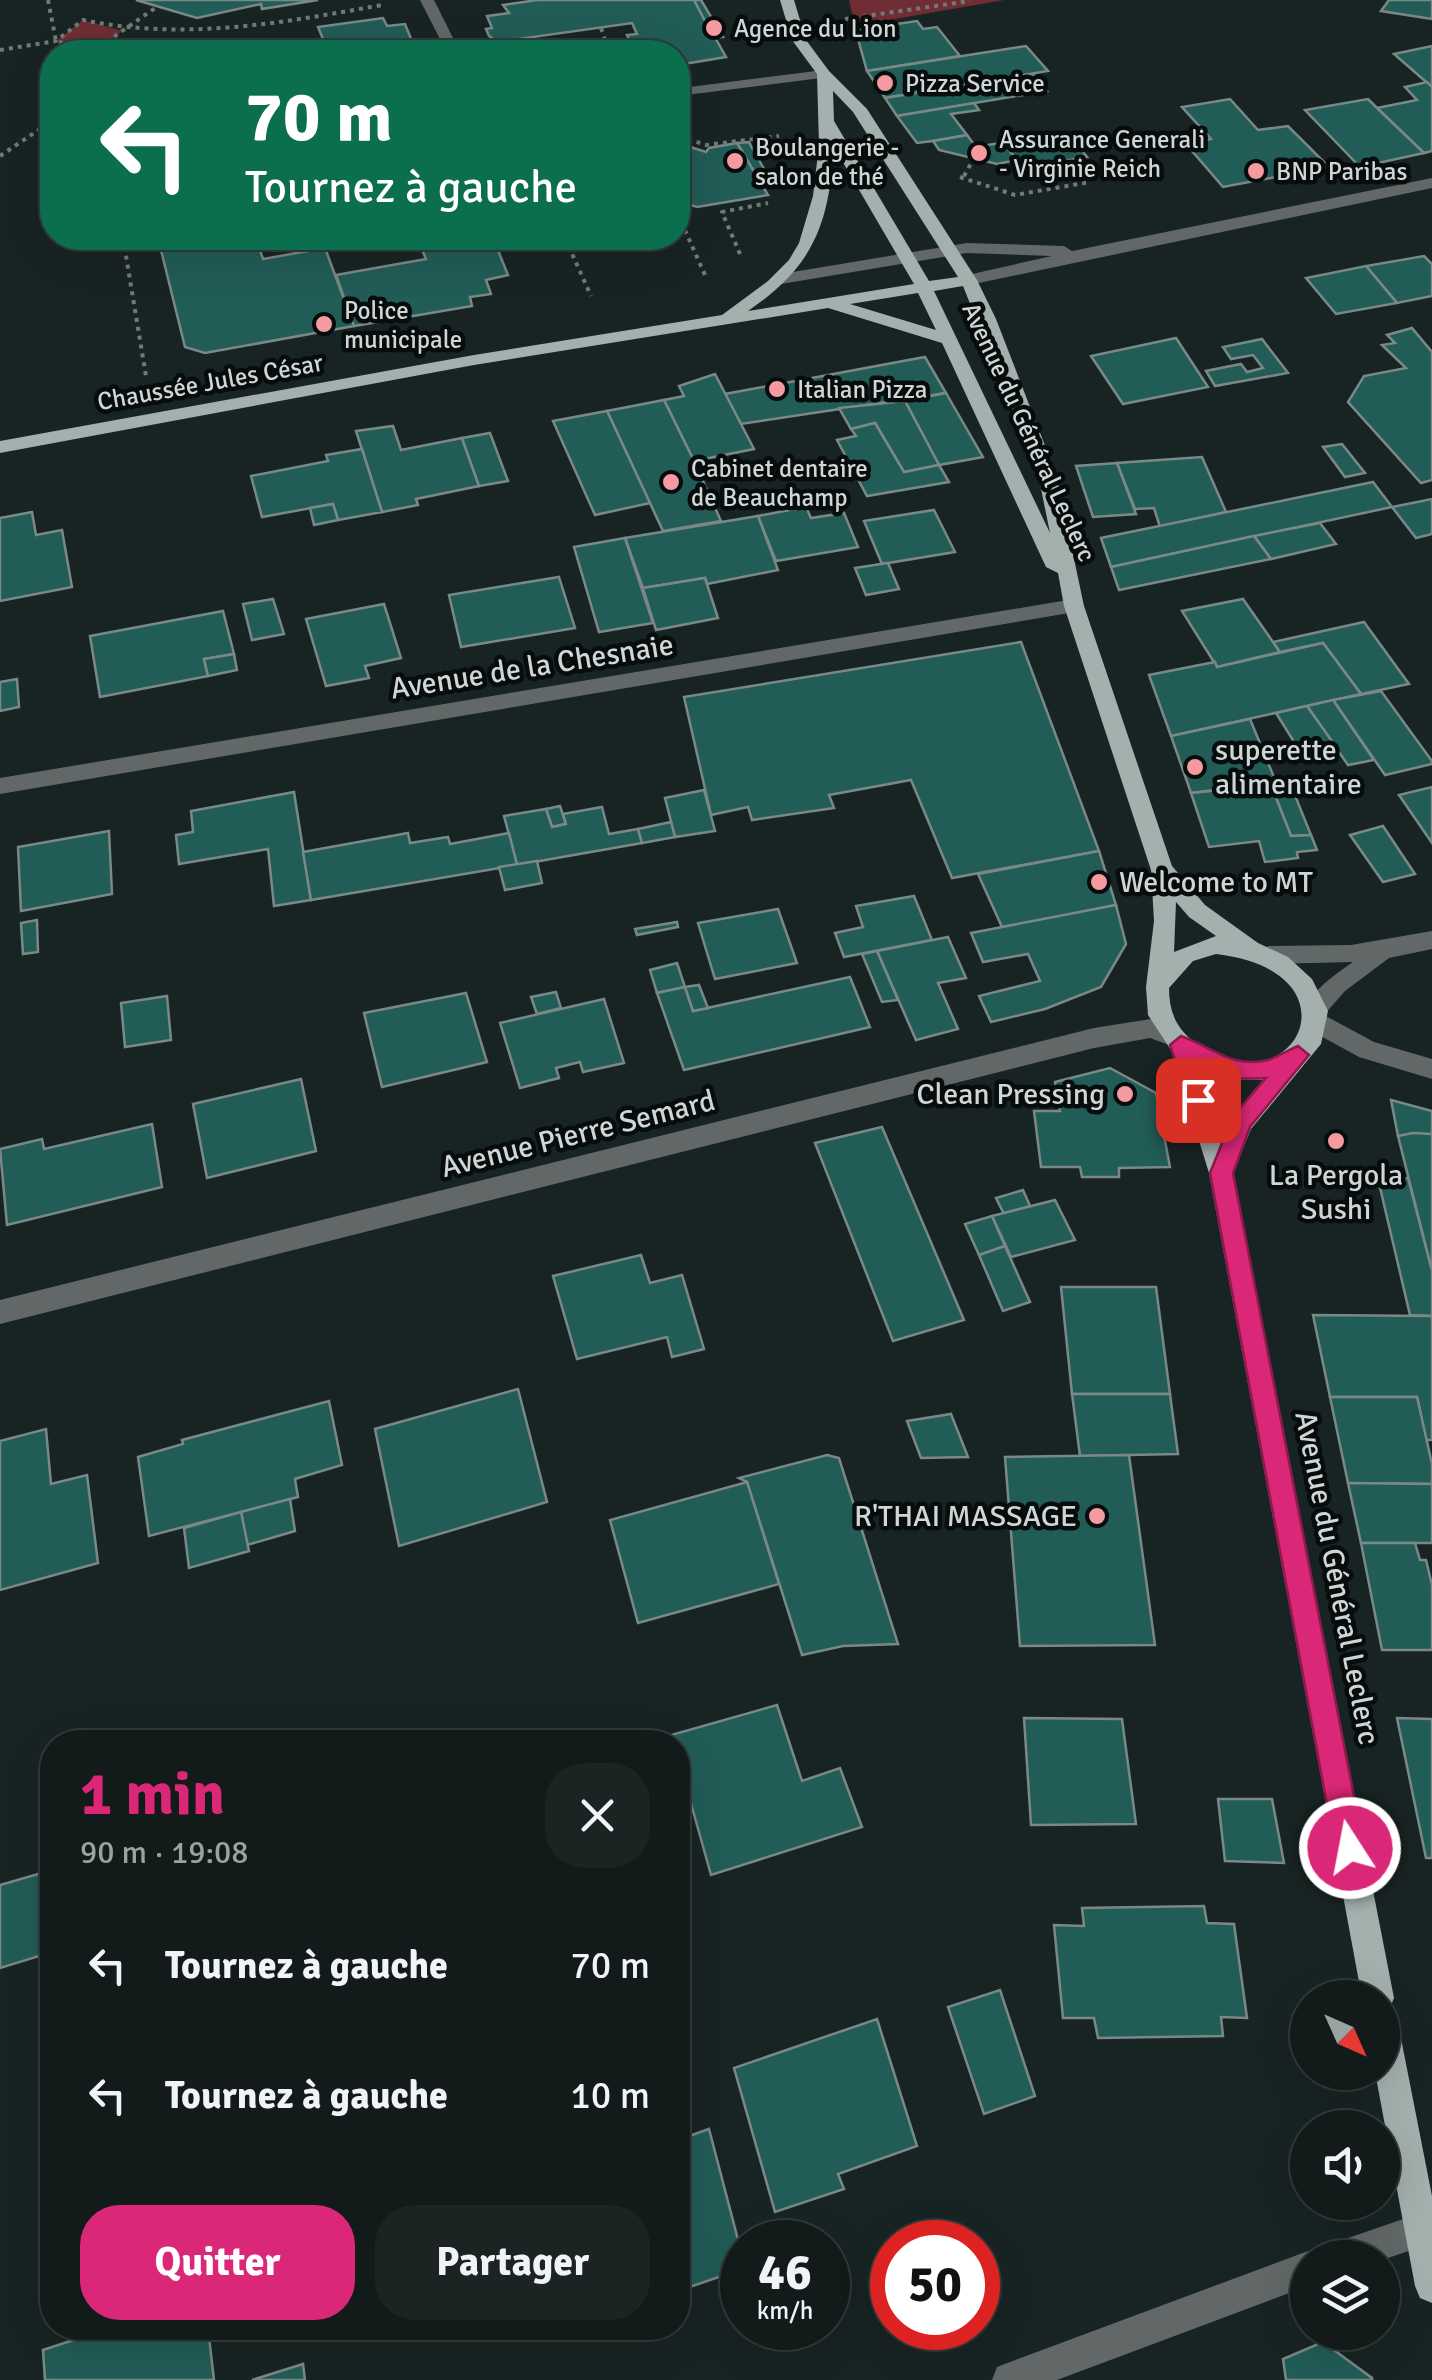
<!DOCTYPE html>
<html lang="fr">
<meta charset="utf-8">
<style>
body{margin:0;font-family:Signika,sans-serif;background:#1b2423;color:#f1f3f6;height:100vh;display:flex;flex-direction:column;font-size:38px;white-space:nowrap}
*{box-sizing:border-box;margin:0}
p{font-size:32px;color:#9ca1a2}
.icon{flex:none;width:55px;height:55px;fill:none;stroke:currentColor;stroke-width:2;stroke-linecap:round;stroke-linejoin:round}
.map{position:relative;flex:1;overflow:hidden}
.side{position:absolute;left:40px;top:1730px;width:650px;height:610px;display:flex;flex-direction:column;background:#121b1a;border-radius:40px;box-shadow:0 10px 40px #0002,0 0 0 2px #313939}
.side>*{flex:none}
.banner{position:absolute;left:40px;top:40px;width:650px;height:210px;border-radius:40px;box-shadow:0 10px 40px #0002,0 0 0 2px #313939;background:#0b6e4f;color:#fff;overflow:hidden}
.needle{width:65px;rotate:135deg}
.fabs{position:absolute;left:1290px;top:1980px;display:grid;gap:20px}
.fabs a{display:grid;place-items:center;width:110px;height:110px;border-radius:50%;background:#121b1a;box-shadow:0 10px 40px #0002,0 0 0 2px #313939;font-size:50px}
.speed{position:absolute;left:720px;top:2220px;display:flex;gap:20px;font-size:50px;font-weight:700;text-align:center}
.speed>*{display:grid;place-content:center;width:130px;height:130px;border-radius:50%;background:#121b1a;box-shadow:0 10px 40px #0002,0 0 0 2px #313939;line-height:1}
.speed small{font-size:25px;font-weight:400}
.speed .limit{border:15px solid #d22;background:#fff;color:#111}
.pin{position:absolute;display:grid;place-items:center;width:85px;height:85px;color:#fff;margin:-42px;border-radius:20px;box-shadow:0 5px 15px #0006}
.me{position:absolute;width:110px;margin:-55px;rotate:349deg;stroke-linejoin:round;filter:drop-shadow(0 0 8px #0008)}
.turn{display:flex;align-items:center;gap:35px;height:210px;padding:0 40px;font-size:45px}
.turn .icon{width:130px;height:130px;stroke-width:2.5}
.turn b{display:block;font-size:70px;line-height:85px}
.round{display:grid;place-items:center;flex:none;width:105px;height:105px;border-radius:40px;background:#1b2423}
.head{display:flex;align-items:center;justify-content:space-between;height:170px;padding:0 40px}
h1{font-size:60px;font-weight:800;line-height:75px;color:#db2777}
.cta{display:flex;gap:20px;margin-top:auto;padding:20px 40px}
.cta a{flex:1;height:115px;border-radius:40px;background:#db2777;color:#fff;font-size:40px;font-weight:800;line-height:115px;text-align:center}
.cta a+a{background:#1b2423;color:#f1f3f6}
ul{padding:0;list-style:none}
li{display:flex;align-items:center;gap:30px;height:130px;padding:0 40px}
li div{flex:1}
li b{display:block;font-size:38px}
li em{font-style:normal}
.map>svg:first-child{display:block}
.green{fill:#702d34}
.building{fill:#225c57;stroke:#7a8886;stroke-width:2.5}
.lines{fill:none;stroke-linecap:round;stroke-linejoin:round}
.path{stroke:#717a79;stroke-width:4;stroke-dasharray:4 5;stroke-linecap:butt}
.minor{fill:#626867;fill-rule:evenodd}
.major{fill:#a3b0ae;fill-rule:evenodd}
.route{fill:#db2777;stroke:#8e194d;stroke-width:2.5}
.poi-dot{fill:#f49aa0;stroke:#070c0c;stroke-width:4}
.labels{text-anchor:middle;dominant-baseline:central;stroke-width:9;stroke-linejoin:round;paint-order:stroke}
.far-poi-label{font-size:25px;fill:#cfd6d5;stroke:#070c0c;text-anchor:start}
.far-street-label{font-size:25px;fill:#cfd6d5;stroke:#070c0c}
.street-label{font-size:30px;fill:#cfd6d5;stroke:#070c0c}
.poi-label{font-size:30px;fill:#cfd6d5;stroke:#070c0c;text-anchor:start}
</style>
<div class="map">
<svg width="1432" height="2380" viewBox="0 0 1432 2380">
<rect width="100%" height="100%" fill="#182423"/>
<g class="green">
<polygon points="849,0 1004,0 855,26"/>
<polygon points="83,20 123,31 92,52 56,41"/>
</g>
<g class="building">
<polygon points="136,0 318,0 262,9 261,4 197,18"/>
<polygon points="537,0 694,0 726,57 678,65 678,52 636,52 627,35 637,34 632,23 498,42 489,36 486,29 492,28 487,16 509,13 503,5"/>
<polygon points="694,0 701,0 723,37 714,38"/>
<polygon points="1389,0 1432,0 1432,19 1381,11"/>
<polygon points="383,18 387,26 405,24 416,51 437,47 440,52 226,52 323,39 318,27"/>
<polygon points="917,21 923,29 937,27 960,56 867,71 858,39 883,35 877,27"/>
<polygon points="877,27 883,35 858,39 855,30"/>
<polygon points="1026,46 1048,71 885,98 867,71"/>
<polygon points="1432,46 1432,87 1394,54"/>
<polygon points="1033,74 1047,91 897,116 885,98"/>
<polygon points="1427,82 1432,87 1432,151 1424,153 1377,108 1417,100 1405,87"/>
<polygon points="1230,99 1258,130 1288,126 1329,167 1223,187 1186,144 1211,139 1182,107"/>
<polygon points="1368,99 1377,108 1424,153 1360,167 1305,110"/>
<polygon points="974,103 979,110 951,114 967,135 933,141 917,143 897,116"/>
<polygon points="1067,132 1072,139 1009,150 1017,160 997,164 939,150 933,141 967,135 976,147"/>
<polygon points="1072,139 1087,157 1024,168 1009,150"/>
<polygon points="749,142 751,146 764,169 753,171 737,143"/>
<polygon points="678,143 706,152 709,148 737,143 768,195 697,207 678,201"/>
<polygon points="158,238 256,238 263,259 325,248 354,326 205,353 185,347"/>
<polygon points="417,238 493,238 508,275 486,280 491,294 470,297 472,306 354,326 336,275 426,259"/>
<polygon points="1424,256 1432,264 1432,296 1397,303 1366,266"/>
<polygon points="1366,266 1397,303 1336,314 1306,278"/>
<polygon points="1412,328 1432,352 1432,480 1421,483 1348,402 1364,376 1406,368 1382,345 1395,343 1387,335"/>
<polygon points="1176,338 1208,387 1123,404 1091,356"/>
<polygon points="1262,339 1288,373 1215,386 1206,371 1241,364 1247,372 1263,368 1253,355 1231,359 1223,347"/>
<polygon points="925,357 946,393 741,424 725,394"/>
<polygon points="715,374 754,449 694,461 664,400 684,396 679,386"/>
<polygon points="946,393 961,419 983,457 939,465 905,401"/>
<polygon points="664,400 694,461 721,521 663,531 607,411"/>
<polygon points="905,401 939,465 904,472 875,423 851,429 839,408"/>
<polygon points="607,411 650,503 595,515 553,421"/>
<polygon points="875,423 904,472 939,465 949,482 867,496 837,440 856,436 851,429"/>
<polygon points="393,426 401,450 462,438 479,486 416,499 418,505 382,512 356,431"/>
<polygon points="490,433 508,481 479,486 462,438"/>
<polygon points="1342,444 1365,473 1345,477 1323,447"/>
<polygon points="362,449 382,512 338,520 333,504 262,517 251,476 328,461 326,455"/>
<polygon points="1202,457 1226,512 1160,527 1154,508 1135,509 1117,463"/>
<polygon points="1117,463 1136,514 1093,517 1076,466"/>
<polygon points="1373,482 1392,507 1111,567 1101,538"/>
<polygon points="1432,499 1432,534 1416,538 1392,507"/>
<polygon points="333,504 338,520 314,525 310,508"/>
<polygon points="806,507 811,518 844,513 858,547 776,561 758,516"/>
<polygon points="934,510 955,552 882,564 864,521"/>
<polygon points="32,512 36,535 62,530 72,587 0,601 0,518"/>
<polygon points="758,516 778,570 707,584 705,578 643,588 625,538"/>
<polygon points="1320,523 1336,544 1271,559 1254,536"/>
<polygon points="1254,536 1271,559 1119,590 1111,567"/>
<polygon points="625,538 653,623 599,632 574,547"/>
<polygon points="888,563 899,589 866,595 855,568"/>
<polygon points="559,577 575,628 461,647 449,595"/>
<polygon points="705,578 718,618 656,630 643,588"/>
<polygon points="273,599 284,634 252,640 243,604"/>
<polygon points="1243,599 1280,652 1217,667 1182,611"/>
<polygon points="384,604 401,658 365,666 369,678 326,686 306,619"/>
<polygon points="223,611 234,654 204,659 208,676 100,697 90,636"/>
<polygon points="1364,622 1409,684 1361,694 1323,643 1280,652 1273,642"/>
<polygon points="1021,642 1099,851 952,878 911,780 829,795 834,808 752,820 748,807 711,815 684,697"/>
<polygon points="1323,643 1361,694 1171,736 1149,675 1215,662 1217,667"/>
<polygon points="234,654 237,670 208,676 204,659"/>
<polygon points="17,679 19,707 0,711 0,682"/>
<polygon points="1381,691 1432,761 1432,764 1385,775 1333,700"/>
<polygon points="1333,700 1374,760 1348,765 1307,706"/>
<polygon points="1307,706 1334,744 1301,753 1276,713"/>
<polygon points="1250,719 1276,782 1191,793 1171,736"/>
<polygon points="1290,783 1311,835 1291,836 1271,785"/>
<polygon points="1271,785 1291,836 1311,835 1317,850 1297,852 1298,858 1265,862 1259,841 1209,847 1191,793"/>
<polygon points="1432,787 1432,843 1399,795"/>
<polygon points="704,790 715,831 675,837 665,798"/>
<polygon points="294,792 311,900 274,906 268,849 179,864 176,835 193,832 191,811"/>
<polygon points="560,806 566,824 552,827 546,809"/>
<polygon points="602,807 609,834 638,829 642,843 517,865 504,816 546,809 552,827 566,824 563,814"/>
<polygon points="671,822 675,837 642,843 638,829"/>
<polygon points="1383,826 1415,874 1383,882 1350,835"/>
<polygon points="109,831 112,894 21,911 18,847"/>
<polygon points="408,833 410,843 448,837 450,844 509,833 517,865 311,900 303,852"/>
<polygon points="1099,851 1116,905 1078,913 1002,927 978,874"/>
<polygon points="537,861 542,883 505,890 499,867"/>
<polygon points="914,896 932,940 844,957 835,933 863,927 856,906"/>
<polygon points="1116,905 1126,944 1101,987 1045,1009 991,1022 979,996 1040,981 1028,954 983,962 971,933"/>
<polygon points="778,909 797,963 715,979 698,923"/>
<polygon points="37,920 38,952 23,954 21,923"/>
<polygon points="677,922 678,927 637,935 635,929"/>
<polygon points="948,937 966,978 938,983 958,1029 916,1040 877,951"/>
<polygon points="877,951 898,1000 882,1002 862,954"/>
<polygon points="677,963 685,987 657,993 650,970"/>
<polygon points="850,977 870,1027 684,1070 657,993 685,987 693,1011"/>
<polygon points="699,985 708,1008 693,1011 685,987"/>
<polygon points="556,992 561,1008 537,1014 531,997"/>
<polygon points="466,993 487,1062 382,1087 364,1013"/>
<polygon points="167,996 171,1040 125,1047 121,1003"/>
<polygon points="604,999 624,1063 583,1072 580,1062 556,1068 559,1078 520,1088 500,1023"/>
<polygon points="1110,1068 1156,1093 1170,1167 1119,1168 1119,1177 1082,1177 1080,1167 1041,1167 1034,1111 1060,1111 1055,1082"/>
<polygon points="301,1079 316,1151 207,1178 193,1104"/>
<polygon points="1391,1100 1432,1111 1432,1134 1398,1136"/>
<polygon points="152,1124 162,1187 7,1225 0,1149 42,1139 44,1149"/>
<polygon points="882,1127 964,1320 893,1341 815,1143"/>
<polygon points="1413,1133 1432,1134 1432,1271 1398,1136"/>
<polygon points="1408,1178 1432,1271 1432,1316 1410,1315 1378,1179"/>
<polygon points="1023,1190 1030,1206 1004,1214 996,1198"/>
<polygon points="1055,1200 1075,1240 1011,1257 992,1216"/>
<polygon points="992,1216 1005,1246 979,1255 965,1224"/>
<polygon points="1005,1246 1030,1302 1003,1311 979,1255"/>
<polygon points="641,1255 650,1283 682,1275 704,1349 672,1357 667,1337 577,1359 553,1276"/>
<polygon points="1061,1287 1156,1287 1170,1394 1072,1394"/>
<polygon points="1313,1315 1432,1316 1432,1440 1426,1440 1417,1397 1330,1397"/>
<polygon points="518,1389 547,1502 399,1546 375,1429"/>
<polygon points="1072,1394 1170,1394 1178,1454 1080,1456"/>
<polygon points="1330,1397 1417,1397 1432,1464 1432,1484 1348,1483"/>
<polygon points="329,1401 342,1465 295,1479 298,1497 149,1536 138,1457 183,1444 182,1440"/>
<polygon points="951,1414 968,1457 921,1458 907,1421"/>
<polygon points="46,1429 51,1484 87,1475 98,1563 0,1590 0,1441"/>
<polygon points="827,1455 839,1458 898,1644 843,1646 802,1655 747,1482 739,1478"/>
<polygon points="1129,1455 1155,1645 1020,1646 1005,1457"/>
<polygon points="747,1482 779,1584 638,1623 610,1520"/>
<polygon points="1348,1483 1432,1484 1432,1543 1361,1543"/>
<polygon points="290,1499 295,1531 247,1545 241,1512"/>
<polygon points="241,1512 249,1551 189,1568 184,1528"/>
<polygon points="1361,1543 1415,1543 1420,1560 1426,1560 1432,1585 1432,1650 1382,1650"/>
<polygon points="777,1705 802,1781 840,1768 862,1827 711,1875 678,1757 678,1742 673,1742 671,1735"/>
<polygon points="1024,1718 1122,1719 1136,1824 1031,1825"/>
<polygon points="1397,1718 1432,1719 1432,1858 1426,1858"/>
<polygon points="1218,1799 1272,1799 1284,1863 1225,1861"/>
<polygon points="52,1870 52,1952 0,1968 0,1885"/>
<polygon points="1204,1906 1207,1923 1234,1924 1247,2018 1221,2017 1223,2036 1098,2038 1094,2018 1063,2018 1054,1925 1084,1926 1082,1908"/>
<polygon points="1000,1990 1035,2096 984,2114 948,2007"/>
<polygon points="877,2019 917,2146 838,2174 844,2189 775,2212 734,2068"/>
<polygon points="709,2129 742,2255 742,2269 678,2291 678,2140"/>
<polygon points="110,2328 208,2328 214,2380 45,2380 43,2350"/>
<polygon points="1323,2342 1372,2378 1372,2380 1286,2380 1283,2359"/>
<polygon points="303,2364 305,2380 252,2380"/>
</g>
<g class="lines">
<g class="path">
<polyline points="48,0 56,41 92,52"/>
<polyline points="845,19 970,1"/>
<polyline points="601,28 609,52"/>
<polyline points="487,49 505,52"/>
<path d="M0,50L56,41L83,20C185,41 281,23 382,5"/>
<polyline points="92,52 158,6"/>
<polyline points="688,139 706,145 779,136"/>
<polyline points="0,156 52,121"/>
<polyline points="964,176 974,158"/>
<polyline points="960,177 1015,195 1090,182"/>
<polyline points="678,225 684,228 705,275"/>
<polyline points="123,238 146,376"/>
<polyline points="565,238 591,296"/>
<polyline points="740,254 722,212 768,203"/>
</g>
<g class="minor">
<polygon points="420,0 434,0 453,38 451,41 441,41"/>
<polygon points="824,70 831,74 829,77 678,96 678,90 682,88"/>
<polygon points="1432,178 1432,188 969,285 961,280 963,276 1052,256 967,253 781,284 773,279 781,274 967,243 1064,246 1072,251"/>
<polygon points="1074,599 1084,606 1081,611 0,794 0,778"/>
<path d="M1432,931V949L1389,958L1345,991L1324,1015L1374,1042L1432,1059V1079L1359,1057L1308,1029C1296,1000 1329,979 1353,962L1268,964L1257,955L1268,946L1351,945Z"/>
<polygon points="1151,1019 1180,1029 1184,1036 1180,1043 1172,1046 1150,1038 1094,1048 0,1324 0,1300 1094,1028"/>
<polygon points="1432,2209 1432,2243 1382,2260 1308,2258 1308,2286 1057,2380 992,2380 997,2367 1010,2362 1308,2251 1320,2256 1325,2246"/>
</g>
<path class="major" d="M780,0H794L806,40L829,71L867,109L977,280L996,319L1056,474L1084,606L1172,866L1205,905L1258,943L1288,957L1312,979L1328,1011L1321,1044L1251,1129L1233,1173L1394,1998L1389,2010L1398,2023L1432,2196V2303L1420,2298L1415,2286L1375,2072H1382V1998H1362L1209,1173L1171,1050L1148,1015L1146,987L1154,921L1151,870L1064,606L1058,573L1046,567L942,343L828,308L474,365L0,453V441L474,355L722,315L768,281L789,260L799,243L813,196L819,145L817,74L792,40ZM833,91L853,112L958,277L929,281L834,121ZM834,147L914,284L748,311C814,266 829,224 834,147ZM963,286L1038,474L1050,533L934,291ZM918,293L936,330L850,304ZM1176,902L1189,917L1216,936L1174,952ZM1216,954C1362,971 1297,1109 1200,1046C1178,1032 1169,1014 1169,988L1193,961ZM1200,1069L1230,1079L1263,1080L1232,1116L1223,1139Z"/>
</g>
<path class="route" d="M1181,1036C1212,1047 1233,1069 1268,1060C1278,1057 1288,1050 1298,1046L1309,1055L1250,1127L1233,1173L1364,1848L1359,1858L1350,1862L1340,1858L1335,1848L1210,1173L1233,1116L1266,1078C1242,1080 1220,1078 1199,1066L1210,1100L1206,1106H1191L1170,1045Z"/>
<g class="poi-dot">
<circle cx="714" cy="28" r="10"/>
<circle cx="885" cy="83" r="10"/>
<circle cx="979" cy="153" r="10"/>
<circle cx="735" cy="161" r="10"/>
<circle cx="1256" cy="171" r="10"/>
<circle cx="324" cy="324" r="10"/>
<circle cx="777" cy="389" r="10"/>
<circle cx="671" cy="482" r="10"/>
<circle cx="1195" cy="767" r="10"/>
<circle cx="1099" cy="882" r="10"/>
<circle cx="1125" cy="1094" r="10"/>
<circle cx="1336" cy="1141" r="10"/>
<circle cx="1097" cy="1516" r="10"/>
</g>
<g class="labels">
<g class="far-poi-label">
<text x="734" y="28">Agence du Lion</text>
<text x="905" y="83">Pizza Service</text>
<text x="999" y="139">Assurance Generali<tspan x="999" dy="29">- Virginie Reich</tspan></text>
<text x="755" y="147">Boulangerie -<tspan x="755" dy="29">salon de thé</tspan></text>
<text x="1276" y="171">BNP Paribas</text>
<text x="344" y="310">Police<tspan x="344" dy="29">municipale</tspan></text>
<text x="797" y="389">Italian Pizza</text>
<text x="691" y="468">Cabinet dentaire<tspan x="691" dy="29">de Beauchamp</tspan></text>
</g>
<g class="far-street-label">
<text transform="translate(210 382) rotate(-10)">Chaussée Jules César</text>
<text transform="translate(1029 432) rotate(65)">Avenue du Général Leclerc</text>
</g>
<g class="street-label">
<text transform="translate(532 667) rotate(-9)">Avenue de la Chesnaie</text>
<text transform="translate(578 1134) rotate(-14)">Avenue Pierre Semard</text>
<text transform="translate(1337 1578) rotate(79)">Avenue du Général Leclerc</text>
</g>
<g class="poi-label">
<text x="1215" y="750">superette<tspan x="1215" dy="34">alimentaire</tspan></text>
<text x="1119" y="882">Welcome to MT</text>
<text x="1105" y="1094" text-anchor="end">Clean Pressing</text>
<text x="1336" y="1175" text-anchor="middle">La Pergola<tspan x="1336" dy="34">Sushi</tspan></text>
<text x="1077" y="1516" text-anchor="end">R'THAI MASSAGE</text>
</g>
</g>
</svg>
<div class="fabs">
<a><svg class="needle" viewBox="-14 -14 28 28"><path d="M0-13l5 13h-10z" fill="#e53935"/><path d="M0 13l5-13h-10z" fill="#9ca1a2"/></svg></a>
<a><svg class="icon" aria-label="sound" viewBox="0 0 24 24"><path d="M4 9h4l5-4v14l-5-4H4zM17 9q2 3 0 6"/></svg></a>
<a><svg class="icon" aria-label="layers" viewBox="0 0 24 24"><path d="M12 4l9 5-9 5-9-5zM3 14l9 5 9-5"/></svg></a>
</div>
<div class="speed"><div>46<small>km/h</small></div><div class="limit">50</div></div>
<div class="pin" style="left:1198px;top:1100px;background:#d93025"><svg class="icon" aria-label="arrive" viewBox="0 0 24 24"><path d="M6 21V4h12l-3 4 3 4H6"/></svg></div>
<svg class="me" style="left:1350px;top:1848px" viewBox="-20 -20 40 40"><circle r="17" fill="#db2777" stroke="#fff" stroke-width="3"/><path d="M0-11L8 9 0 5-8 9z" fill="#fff"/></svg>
<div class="banner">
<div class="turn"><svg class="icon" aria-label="left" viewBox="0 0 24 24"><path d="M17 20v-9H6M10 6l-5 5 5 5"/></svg><div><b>70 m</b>Tournez à gauche</div></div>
</div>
<section class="side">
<div class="head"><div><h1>1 min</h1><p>90 m · 19:08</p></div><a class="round"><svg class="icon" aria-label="close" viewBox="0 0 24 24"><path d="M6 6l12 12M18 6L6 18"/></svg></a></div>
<ul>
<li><svg class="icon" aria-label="left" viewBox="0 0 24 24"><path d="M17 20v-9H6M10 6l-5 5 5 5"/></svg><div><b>Tournez à gauche</b></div><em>70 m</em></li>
<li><svg class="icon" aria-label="left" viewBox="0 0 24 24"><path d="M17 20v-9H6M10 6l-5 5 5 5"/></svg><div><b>Tournez à gauche</b></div><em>10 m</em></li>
</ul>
<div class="cta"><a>Quitter</a><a>Partager</a></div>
</section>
</div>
